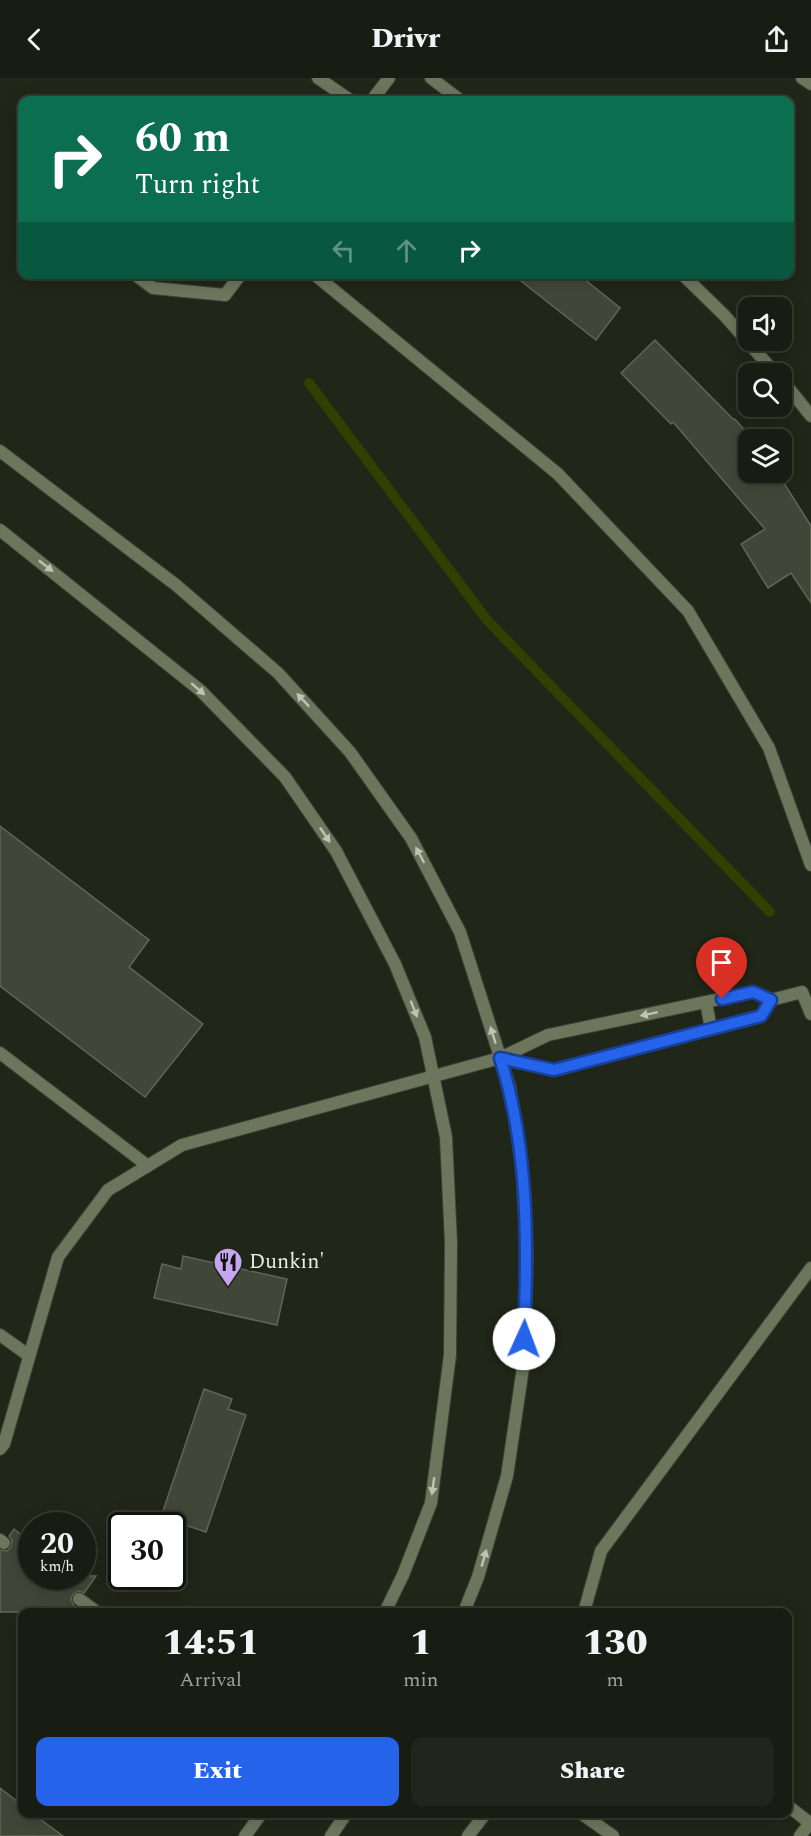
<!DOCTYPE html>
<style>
body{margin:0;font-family:Spectral,serif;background:#21251b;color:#f1f3f6;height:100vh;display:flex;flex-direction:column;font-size:22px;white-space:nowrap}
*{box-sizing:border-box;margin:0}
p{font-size:20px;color:#9fa19f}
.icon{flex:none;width:33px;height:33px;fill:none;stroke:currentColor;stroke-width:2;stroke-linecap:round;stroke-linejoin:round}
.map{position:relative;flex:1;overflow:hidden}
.panel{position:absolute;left:18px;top:1530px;width:774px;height:210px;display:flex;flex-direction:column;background:#181c12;border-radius:12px;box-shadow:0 3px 15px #0003,0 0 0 2px #363a32}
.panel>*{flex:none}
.hud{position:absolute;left:18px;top:18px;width:776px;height:183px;border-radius:12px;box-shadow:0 3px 15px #0003,0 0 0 2px #363a32;background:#0b6e4f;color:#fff;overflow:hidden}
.buttons{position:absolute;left:738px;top:219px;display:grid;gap:12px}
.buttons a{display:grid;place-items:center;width:54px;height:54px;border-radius:12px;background:#181c12;box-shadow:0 3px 15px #0003,0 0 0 2px #363a32;font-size:30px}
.speed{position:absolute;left:18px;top:1434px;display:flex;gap:12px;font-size:30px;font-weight:700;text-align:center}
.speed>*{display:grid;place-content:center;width:78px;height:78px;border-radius:50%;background:#181c12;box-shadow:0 3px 15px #0003,0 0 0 2px #363a32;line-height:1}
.speed small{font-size:15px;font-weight:400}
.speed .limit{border:3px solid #111;border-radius:9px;background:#fff;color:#111}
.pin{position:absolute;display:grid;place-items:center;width:51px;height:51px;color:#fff;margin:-62px -26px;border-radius:50% 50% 50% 0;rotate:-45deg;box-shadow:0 0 6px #0007}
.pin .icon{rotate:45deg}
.me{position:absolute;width:66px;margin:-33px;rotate:2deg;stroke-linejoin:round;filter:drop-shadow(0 0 4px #0008)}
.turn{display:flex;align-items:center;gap:21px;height:126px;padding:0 18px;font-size:27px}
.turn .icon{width:78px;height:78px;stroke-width:2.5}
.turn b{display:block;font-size:42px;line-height:51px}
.lanes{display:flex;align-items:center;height:57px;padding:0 18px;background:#0003;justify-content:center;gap:30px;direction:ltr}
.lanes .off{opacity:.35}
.eta{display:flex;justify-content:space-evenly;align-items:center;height:102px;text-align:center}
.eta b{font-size:36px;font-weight:800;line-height:42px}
.button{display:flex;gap:12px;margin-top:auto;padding:12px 18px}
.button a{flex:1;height:69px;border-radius:12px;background:#2563eb;color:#fff;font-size:24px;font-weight:800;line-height:69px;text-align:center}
.button a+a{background:#21251b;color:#f1f3f6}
header{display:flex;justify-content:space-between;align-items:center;height:78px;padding:0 18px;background:#181c12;font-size:27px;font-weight:800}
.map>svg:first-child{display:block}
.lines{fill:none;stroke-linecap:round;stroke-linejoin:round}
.stream{stroke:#2f4001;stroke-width:10}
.building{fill:#414738;stroke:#606656;stroke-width:1.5}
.lane-casing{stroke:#3c4235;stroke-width:14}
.street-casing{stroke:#3c4235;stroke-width:14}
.lane{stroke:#6c765d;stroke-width:12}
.street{stroke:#6c765d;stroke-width:12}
.oneway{fill:#bec4b5}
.route-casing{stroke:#184099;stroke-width:15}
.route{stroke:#2563eb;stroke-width:10}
.labels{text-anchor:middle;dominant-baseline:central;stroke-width:6;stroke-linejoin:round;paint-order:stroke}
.poi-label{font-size:21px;fill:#eaeee5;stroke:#202618;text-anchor:start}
</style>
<header><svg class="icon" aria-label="back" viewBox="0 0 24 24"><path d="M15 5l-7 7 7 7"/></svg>Drivr<svg class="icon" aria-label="share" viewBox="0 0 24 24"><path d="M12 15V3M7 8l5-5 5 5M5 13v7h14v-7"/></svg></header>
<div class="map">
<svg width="811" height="1758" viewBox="0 0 811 1758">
<rect width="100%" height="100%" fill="#202618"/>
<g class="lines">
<polyline class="stream" points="309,305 487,542 770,834"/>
</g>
<g class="building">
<polygon points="512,196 578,196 620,230 596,262"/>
<polygon points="655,262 734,342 735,341 753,362 748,362 748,394 777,394 811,448 811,525 791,495 768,510 741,466 765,451 673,344 671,346 621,295"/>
<polygon points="0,748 149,862 129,889 203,946 145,1019 0,908"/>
<polygon points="183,1178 287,1201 277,1247 154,1220 162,1186 181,1191"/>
<polygon points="204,1311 232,1321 228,1331 246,1337 206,1454 161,1439"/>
<polygon points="14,1451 32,1465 32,1498 96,1498 84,1515 79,1513 73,1516 71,1521 74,1528 69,1534 0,1534 0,1472 7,1473 11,1469 12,1462 9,1458"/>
<polygon points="0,1710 22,1727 22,1736 33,1736 63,1758 0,1758"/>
</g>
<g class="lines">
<g class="lane-casing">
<g id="lane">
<polyline points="318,0 350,22"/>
<polyline points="802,0 811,6"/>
<polyline points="134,196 153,210 225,217"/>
<polyline points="314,196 558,396 688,533 769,670 811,787"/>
<polyline points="771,922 802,914 811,936"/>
<polyline points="706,924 711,951"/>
<polyline points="0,975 148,1088"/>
<polyline points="0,1257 28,1277"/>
<polyline points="0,1371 4,1366 58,1179 108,1112 182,1067 500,980 548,957 753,914 771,922 761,938 554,992 500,980"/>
<polyline points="0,1462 4,1465"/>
<polyline points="79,1521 97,1534"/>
<polyline points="584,1534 601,1473 811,1190"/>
<polyline points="788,1728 810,1745 800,1758"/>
<polyline points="582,1736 613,1758"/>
<polyline points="468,1758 485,1736"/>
</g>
</g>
<g class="street-casing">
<g id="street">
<polyline points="431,0 460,22"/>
<polyline points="372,22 389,0"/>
<polyline points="682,196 725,238 776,296"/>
<polyline points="225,217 241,196"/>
<polyline points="782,302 811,338"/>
<polyline points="0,373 176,507 278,595 350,674 411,760 460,854 510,1010 522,1088 527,1175 524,1283 507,1398 478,1499 464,1534"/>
<polyline points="0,452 201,613 285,699 336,773 395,886 425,959 446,1059 451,1165 450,1277 431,1425 403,1497 385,1534"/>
<polyline points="245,1758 261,1736"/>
<polyline points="331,1758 346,1736"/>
</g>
</g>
<use href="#lane" class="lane"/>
<use href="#street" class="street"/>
</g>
<defs><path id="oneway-solid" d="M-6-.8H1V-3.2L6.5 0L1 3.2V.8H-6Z" transform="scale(1.5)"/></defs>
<g class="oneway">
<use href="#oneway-solid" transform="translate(46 488) rotate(38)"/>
<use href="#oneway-solid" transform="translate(198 611) rotate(41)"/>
<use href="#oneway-solid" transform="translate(303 622) rotate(-133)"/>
<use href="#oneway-solid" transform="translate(325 757) rotate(56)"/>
<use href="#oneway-solid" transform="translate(420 777) rotate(-118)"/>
<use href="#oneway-solid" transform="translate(414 931) rotate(68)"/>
<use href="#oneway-solid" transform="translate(649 936) rotate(168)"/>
<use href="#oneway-solid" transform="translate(493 957) rotate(-107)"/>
<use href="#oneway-solid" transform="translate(433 1408) rotate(98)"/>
<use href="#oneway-solid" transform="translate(484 1480) rotate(-74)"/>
</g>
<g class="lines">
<g class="route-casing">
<path id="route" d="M524,1261C528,1168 529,1070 500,980L554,992L761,938L771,922L753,914L722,921"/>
</g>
<use href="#route" class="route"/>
</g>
<defs>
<g id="restaurant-pin" transform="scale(1.5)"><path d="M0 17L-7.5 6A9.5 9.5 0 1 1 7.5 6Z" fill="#c8a6ef" stroke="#202618"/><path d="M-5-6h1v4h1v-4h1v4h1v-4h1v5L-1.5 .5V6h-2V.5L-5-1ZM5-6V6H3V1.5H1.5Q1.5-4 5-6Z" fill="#111"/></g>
</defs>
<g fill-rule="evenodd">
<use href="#restaurant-pin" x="228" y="1184"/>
</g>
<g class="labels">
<g class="poi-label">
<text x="249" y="1184">Dunkin'</text>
</g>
</g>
</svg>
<div class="buttons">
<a><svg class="icon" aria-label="sound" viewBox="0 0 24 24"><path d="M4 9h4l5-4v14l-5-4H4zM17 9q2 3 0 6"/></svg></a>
<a><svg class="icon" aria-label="search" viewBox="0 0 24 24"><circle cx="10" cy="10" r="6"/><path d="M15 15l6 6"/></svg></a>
<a><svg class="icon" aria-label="layers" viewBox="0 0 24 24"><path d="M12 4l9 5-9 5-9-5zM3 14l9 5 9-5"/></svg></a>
</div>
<div class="speed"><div>20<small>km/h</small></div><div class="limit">30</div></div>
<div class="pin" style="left:722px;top:921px;background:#d93025"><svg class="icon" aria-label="arrive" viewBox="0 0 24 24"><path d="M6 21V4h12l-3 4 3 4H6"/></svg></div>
<svg class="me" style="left:524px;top:1261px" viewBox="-20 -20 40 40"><circle r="19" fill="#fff"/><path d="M0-13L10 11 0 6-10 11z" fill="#2563eb"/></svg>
<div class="hud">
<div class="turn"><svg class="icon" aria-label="right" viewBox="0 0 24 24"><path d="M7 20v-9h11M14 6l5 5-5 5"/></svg><div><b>60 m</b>Turn right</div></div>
<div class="lanes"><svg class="icon off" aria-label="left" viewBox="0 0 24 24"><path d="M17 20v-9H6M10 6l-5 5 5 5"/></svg><svg class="icon off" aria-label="ahead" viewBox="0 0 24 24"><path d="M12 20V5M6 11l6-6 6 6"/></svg><svg class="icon" aria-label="right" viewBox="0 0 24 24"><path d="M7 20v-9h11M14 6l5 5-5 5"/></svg></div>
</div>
<section class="panel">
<div class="eta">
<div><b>14:51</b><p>Arrival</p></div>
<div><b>1</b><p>min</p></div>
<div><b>130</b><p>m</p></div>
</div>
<div class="button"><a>Exit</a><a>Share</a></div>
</section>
</div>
